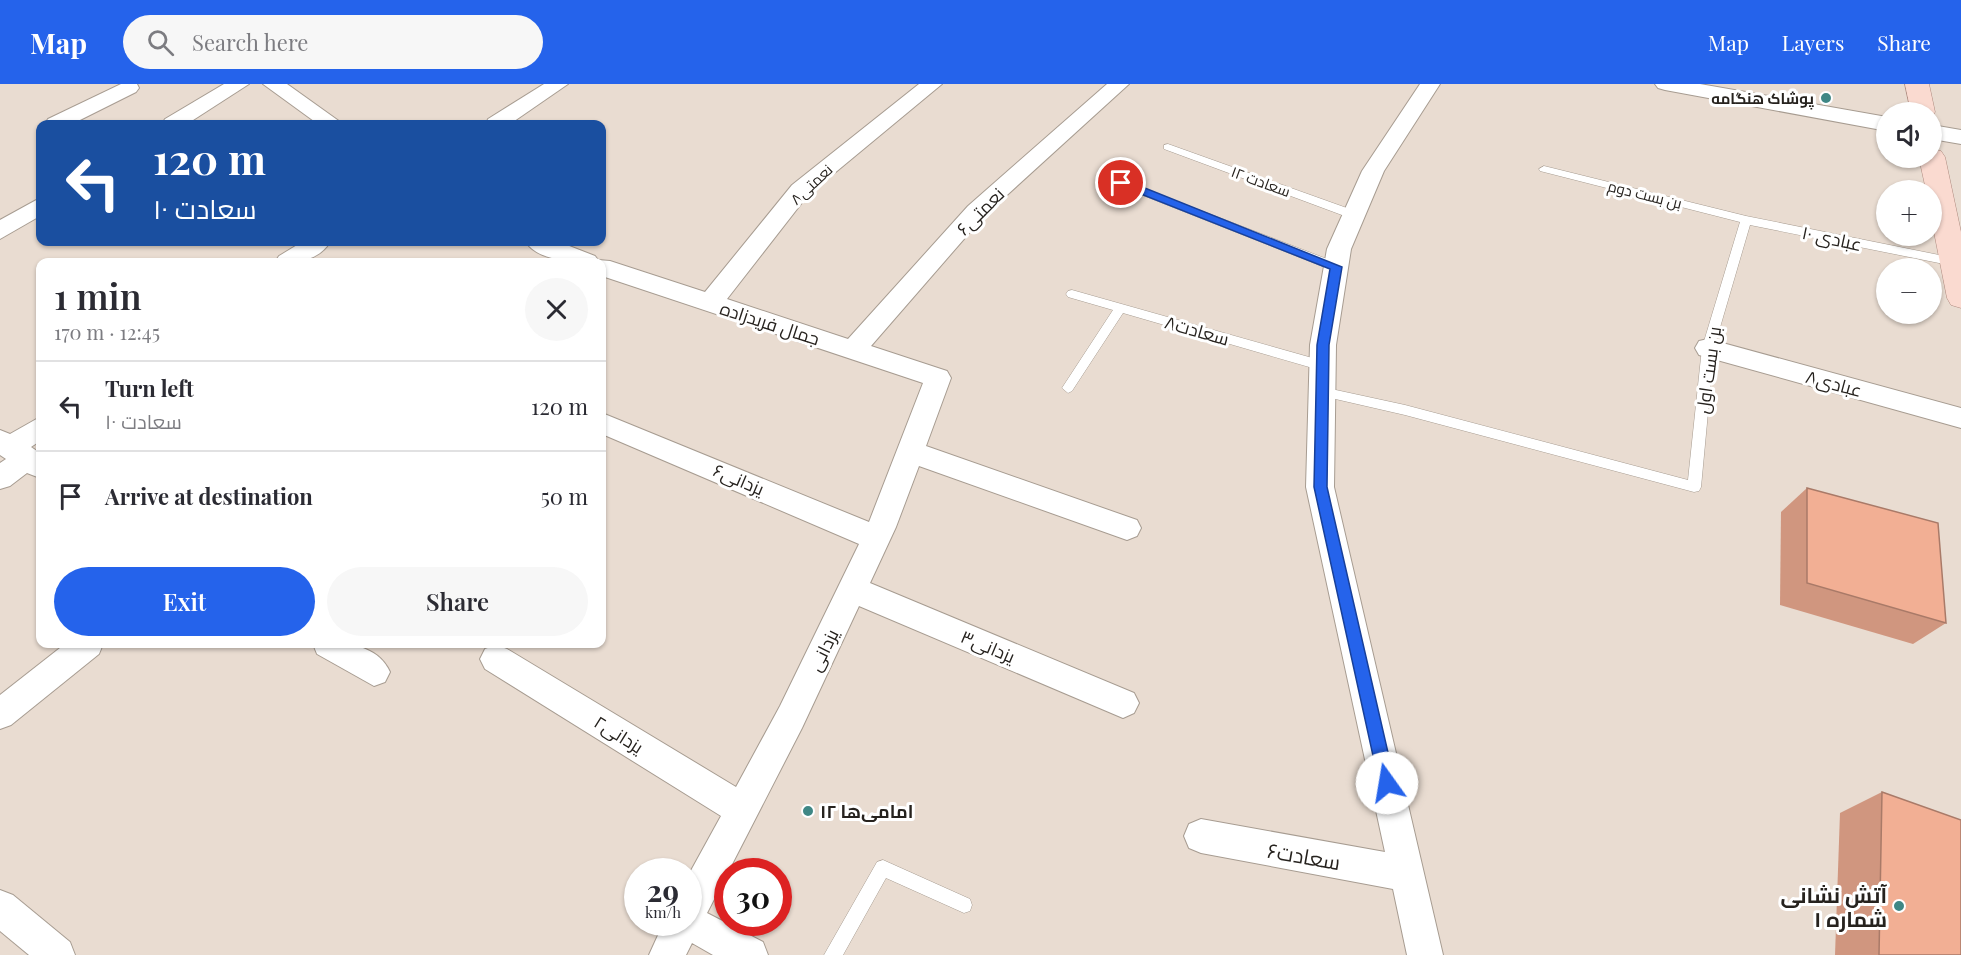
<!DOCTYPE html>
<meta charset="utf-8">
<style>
body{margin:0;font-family:"Playfair Display",Cairo,serif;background:#f7f7f7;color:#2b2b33;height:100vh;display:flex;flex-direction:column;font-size:22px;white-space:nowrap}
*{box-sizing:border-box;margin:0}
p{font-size:20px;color:#7c7c81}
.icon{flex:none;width:33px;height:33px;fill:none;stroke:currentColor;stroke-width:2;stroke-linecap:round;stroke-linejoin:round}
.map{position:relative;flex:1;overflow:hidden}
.details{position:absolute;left:36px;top:174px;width:570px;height:390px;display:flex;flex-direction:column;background:#fff;border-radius:12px;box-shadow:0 2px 4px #0004}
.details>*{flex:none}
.hud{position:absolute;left:36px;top:36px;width:570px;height:126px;border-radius:12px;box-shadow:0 2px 4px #0004;background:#1a4fa0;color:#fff;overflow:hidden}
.tools{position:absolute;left:1876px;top:18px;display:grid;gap:12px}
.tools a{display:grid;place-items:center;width:66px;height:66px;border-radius:50%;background:#fff;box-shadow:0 2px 4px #0004;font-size:30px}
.speed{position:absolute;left:624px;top:774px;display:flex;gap:12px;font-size:30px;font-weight:700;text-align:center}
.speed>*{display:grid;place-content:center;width:78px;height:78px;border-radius:50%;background:#fff;box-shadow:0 2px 4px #0004;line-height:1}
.speed small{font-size:15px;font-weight:400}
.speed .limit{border:9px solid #d22;background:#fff;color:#111}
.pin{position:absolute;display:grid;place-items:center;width:51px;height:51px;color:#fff;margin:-26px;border:3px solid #fff;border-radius:50%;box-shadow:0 2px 6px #0007}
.me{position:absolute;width:66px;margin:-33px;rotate:347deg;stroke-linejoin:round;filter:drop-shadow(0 0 4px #0008)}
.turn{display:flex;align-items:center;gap:21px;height:126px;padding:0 18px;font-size:27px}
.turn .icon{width:78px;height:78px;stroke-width:2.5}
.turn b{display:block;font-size:42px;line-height:51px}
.round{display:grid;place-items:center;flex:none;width:63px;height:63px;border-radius:32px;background:#f7f7f7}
.summary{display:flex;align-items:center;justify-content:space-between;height:102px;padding:0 18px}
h1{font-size:36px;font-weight:600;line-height:45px}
.cta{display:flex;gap:12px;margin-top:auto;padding:12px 18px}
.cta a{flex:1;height:69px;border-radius:36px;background:#2563eb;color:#fff;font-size:24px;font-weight:600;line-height:69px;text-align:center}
.cta a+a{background:#f7f7f7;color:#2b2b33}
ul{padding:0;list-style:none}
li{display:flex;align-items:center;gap:18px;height:90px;padding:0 18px;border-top:2px solid #e1e1e2}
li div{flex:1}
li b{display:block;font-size:22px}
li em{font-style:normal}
header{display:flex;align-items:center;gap:36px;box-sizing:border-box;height:84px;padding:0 30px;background:#2563eb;color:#fff}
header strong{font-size:28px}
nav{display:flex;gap:33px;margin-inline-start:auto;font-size:21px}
.search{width:420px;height:54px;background:#f7f7f7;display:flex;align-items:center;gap:15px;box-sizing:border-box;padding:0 21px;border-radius:33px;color:#7c7c81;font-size:22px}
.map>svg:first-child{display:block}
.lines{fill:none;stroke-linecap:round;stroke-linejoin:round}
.service-casing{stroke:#a79c91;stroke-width:1}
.minor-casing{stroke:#a79c91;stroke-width:2}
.primary-casing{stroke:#ae897e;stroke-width:1}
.service{fill:#fff;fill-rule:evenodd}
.minor{fill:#fff;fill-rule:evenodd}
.primary{fill:#fadad0;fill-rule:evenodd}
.wall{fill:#d0967f}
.building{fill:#f2af94;stroke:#a97a68;stroke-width:1.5}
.route{fill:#2563eb;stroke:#184099;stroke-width:1.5}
.poi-dot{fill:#3f8785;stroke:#fff;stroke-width:2}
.labels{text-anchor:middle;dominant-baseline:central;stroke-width:6;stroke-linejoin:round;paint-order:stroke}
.far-poi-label{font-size:15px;font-weight:bold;fill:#26221e;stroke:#fff;text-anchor:end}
.far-street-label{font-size:15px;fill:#26221e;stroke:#fff}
.street-label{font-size:18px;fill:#26221e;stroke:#fff}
.poi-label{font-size:18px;font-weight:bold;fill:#26221e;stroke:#fff;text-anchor:start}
.near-street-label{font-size:21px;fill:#26221e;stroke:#fff}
.near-poi-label{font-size:21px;font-weight:bold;fill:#26221e;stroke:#fff;text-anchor:end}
</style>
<header>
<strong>Map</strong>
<div class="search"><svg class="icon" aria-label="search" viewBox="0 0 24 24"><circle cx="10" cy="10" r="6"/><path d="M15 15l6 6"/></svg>Search here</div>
<nav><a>Map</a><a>Layers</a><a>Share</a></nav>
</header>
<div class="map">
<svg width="1961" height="871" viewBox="0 0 1961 871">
<rect width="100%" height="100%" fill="#e9dcd1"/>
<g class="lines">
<g class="service-casing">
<g id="service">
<polygon points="1168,60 1358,128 1359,131 1358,134 1350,134 1164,65 1164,61"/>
<polygon points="1544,82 1746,132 1954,174 1960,178 1954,182 1750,141 1714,264 1701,403 1699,407 1694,408 1405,331 1318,311 1316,308 1322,303 1405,321 1688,396 1702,264 1740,138 1540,87 1539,85"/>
<polygon points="1121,96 1340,180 1342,183 1336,187 1332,186 1117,101 1117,97"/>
<polygon points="1072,206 1323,277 1329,282 1323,287 1123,229 1072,307 1068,309 1062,304 1113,226 1068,213 1066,210 1068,207"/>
<polygon points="883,776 970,815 972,821 970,827 964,829 886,794 843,871 824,871 877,778"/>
</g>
</g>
<g class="minor-casing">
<g id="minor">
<polygon points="121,0 137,0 139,4 136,8 72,40 45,40 48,35"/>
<polygon points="224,0 249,0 187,40 162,40 165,35"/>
<polygon points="263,0 287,0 343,40 318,40"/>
<polygon points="544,0 568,0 510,40 486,40 488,35"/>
<path d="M919,0H942L808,111L727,215L848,255L968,122L1107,0H1129L984,132L871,262L947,287L951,294L926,362L1137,436L1141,444L1137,452L1127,456L919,382L896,443L870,499L1134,609L1139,619L1134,629L1123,634L859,522L802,644L707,829L763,858L768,871H713L692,859L686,871H649L664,838H688V792L721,732L485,585L480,575L485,565L496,561L507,565L736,703L780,622L859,460L602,350V329L869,438L923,299L602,192V178C580,178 539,179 526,158H559L595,172L598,176L610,177L705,208L792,101Z"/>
<polygon points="1420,0 1440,0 1384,87 1351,165 1336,261 1334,403 1443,871 1407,871 1393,805 1201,769 1189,764 1184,752 1189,740 1201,735 1385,768 1306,403 1310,261 1327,165 1362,87"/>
<polygon points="1655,0 1700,0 1887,33 1887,47 1665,6 1658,4"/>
<polygon points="1932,41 1961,46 1961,60 1932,55"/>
<polygon points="40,114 40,132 0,155 0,136"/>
<path d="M302,158H330C318,178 296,178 275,178L279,172Z"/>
<polygon points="1708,255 1961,324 1961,344 1699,271 1695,264 1699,257"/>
<polygon points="40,333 40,357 31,363 40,369 40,394 27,389 10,402 0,405 0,379 6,375 0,371 0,346 10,350"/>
<polygon points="65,560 103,560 99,570 11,641 0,645 0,611"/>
<path d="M313,560C340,557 377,559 390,588L385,598L374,602L317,570Z"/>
<polygon points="0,806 13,811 70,858 75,871 29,871 0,847"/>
</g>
</g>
<g class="primary-casing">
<g id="primary">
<polygon points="1905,0 1929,0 1935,28 1932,33 1932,28 1911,28"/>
<polygon points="1932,65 1941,67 1945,73 1961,148 1961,224 1951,221 1947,214 1932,138 1932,106 1926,106 1919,74 1932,74"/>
</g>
</g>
<use href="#service" class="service"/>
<use href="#minor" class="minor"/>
<use href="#primary" class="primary"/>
</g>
<g class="wall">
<polygon points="1807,404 1946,539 1913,560 1780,521 1781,428"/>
<polygon points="1882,708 1961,871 1835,871 1840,729"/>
</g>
<g class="building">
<polygon points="1807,404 1938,439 1946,539 1807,499"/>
<polygon points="1882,708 1961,736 1961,871 1879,871"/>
</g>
<polygon class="route" points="1118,96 1125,96 1342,183 1329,261 1327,403 1395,699 1393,704 1387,706 1381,704 1379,699 1314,403 1317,261 1330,185 1118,101"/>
<g class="poi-dot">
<circle cx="1826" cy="14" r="6"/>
<circle cx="808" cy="727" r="6"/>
<circle cx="1899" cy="822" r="6"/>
</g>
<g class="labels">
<g class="far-poi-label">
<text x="1814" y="14">پوشاک هنگامه</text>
</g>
<g class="far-street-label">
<text transform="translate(1261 97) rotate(20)">سعادت ۱۲</text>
<text transform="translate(811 100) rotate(-43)">نعمتی۸</text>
<text transform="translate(1645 110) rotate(14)">بن بست دوم</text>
</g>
<g class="street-label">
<text transform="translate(980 127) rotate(-45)">نعمتی۶</text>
<text transform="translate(1832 154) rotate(12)">عبادی ۱۰</text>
<text transform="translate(770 239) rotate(18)">جمال فریدزاده</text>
<text transform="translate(1197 246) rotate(16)">سعادت۸</text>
<text transform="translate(1708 286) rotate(-82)">بن بست اول</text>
<text transform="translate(1834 299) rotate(15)">عبادی۸</text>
<text transform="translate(739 395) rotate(23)">یزدانی۶</text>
<text transform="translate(988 562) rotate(23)">یزدانی۳</text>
<text transform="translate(823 566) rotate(-64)">یزدانی</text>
<text transform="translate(619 650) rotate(32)">یزدانی۲</text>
</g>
<g class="poi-label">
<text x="820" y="727">۱۲ امامی‌ها</text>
</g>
<g class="near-street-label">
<text transform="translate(1304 771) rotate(10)">سعادت۶</text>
</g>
<g class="near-poi-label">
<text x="1887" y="810">آتش نشانی<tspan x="1887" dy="24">شماره ۱</tspan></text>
</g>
</g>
</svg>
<div class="tools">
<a><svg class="icon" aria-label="sound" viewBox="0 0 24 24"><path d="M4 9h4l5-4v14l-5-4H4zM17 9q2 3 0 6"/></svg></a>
<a>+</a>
<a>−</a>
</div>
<div class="speed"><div>29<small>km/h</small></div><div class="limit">30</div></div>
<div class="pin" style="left:1121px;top:99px;background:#d93025"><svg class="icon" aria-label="arrive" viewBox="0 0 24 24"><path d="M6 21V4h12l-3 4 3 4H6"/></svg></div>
<svg class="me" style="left:1387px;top:699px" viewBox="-20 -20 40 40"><circle r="19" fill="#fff"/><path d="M0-13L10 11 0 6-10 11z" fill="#2563eb"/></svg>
<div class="hud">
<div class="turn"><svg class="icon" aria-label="left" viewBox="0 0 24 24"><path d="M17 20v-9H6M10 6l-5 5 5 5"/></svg><div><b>120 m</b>سعادت ۱۰</div></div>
</div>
<section class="details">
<div class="summary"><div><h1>1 min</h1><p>170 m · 12:45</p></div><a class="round"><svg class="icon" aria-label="close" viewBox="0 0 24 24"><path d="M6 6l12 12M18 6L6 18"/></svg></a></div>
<ul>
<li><svg class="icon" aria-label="left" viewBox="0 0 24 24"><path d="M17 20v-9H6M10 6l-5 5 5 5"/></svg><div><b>Turn left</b><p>سعادت ۱۰</p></div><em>120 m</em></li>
<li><svg class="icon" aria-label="arrive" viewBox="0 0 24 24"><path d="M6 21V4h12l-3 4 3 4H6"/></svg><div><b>Arrive at destination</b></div><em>50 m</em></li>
</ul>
<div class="cta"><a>Exit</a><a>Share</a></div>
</section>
</div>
